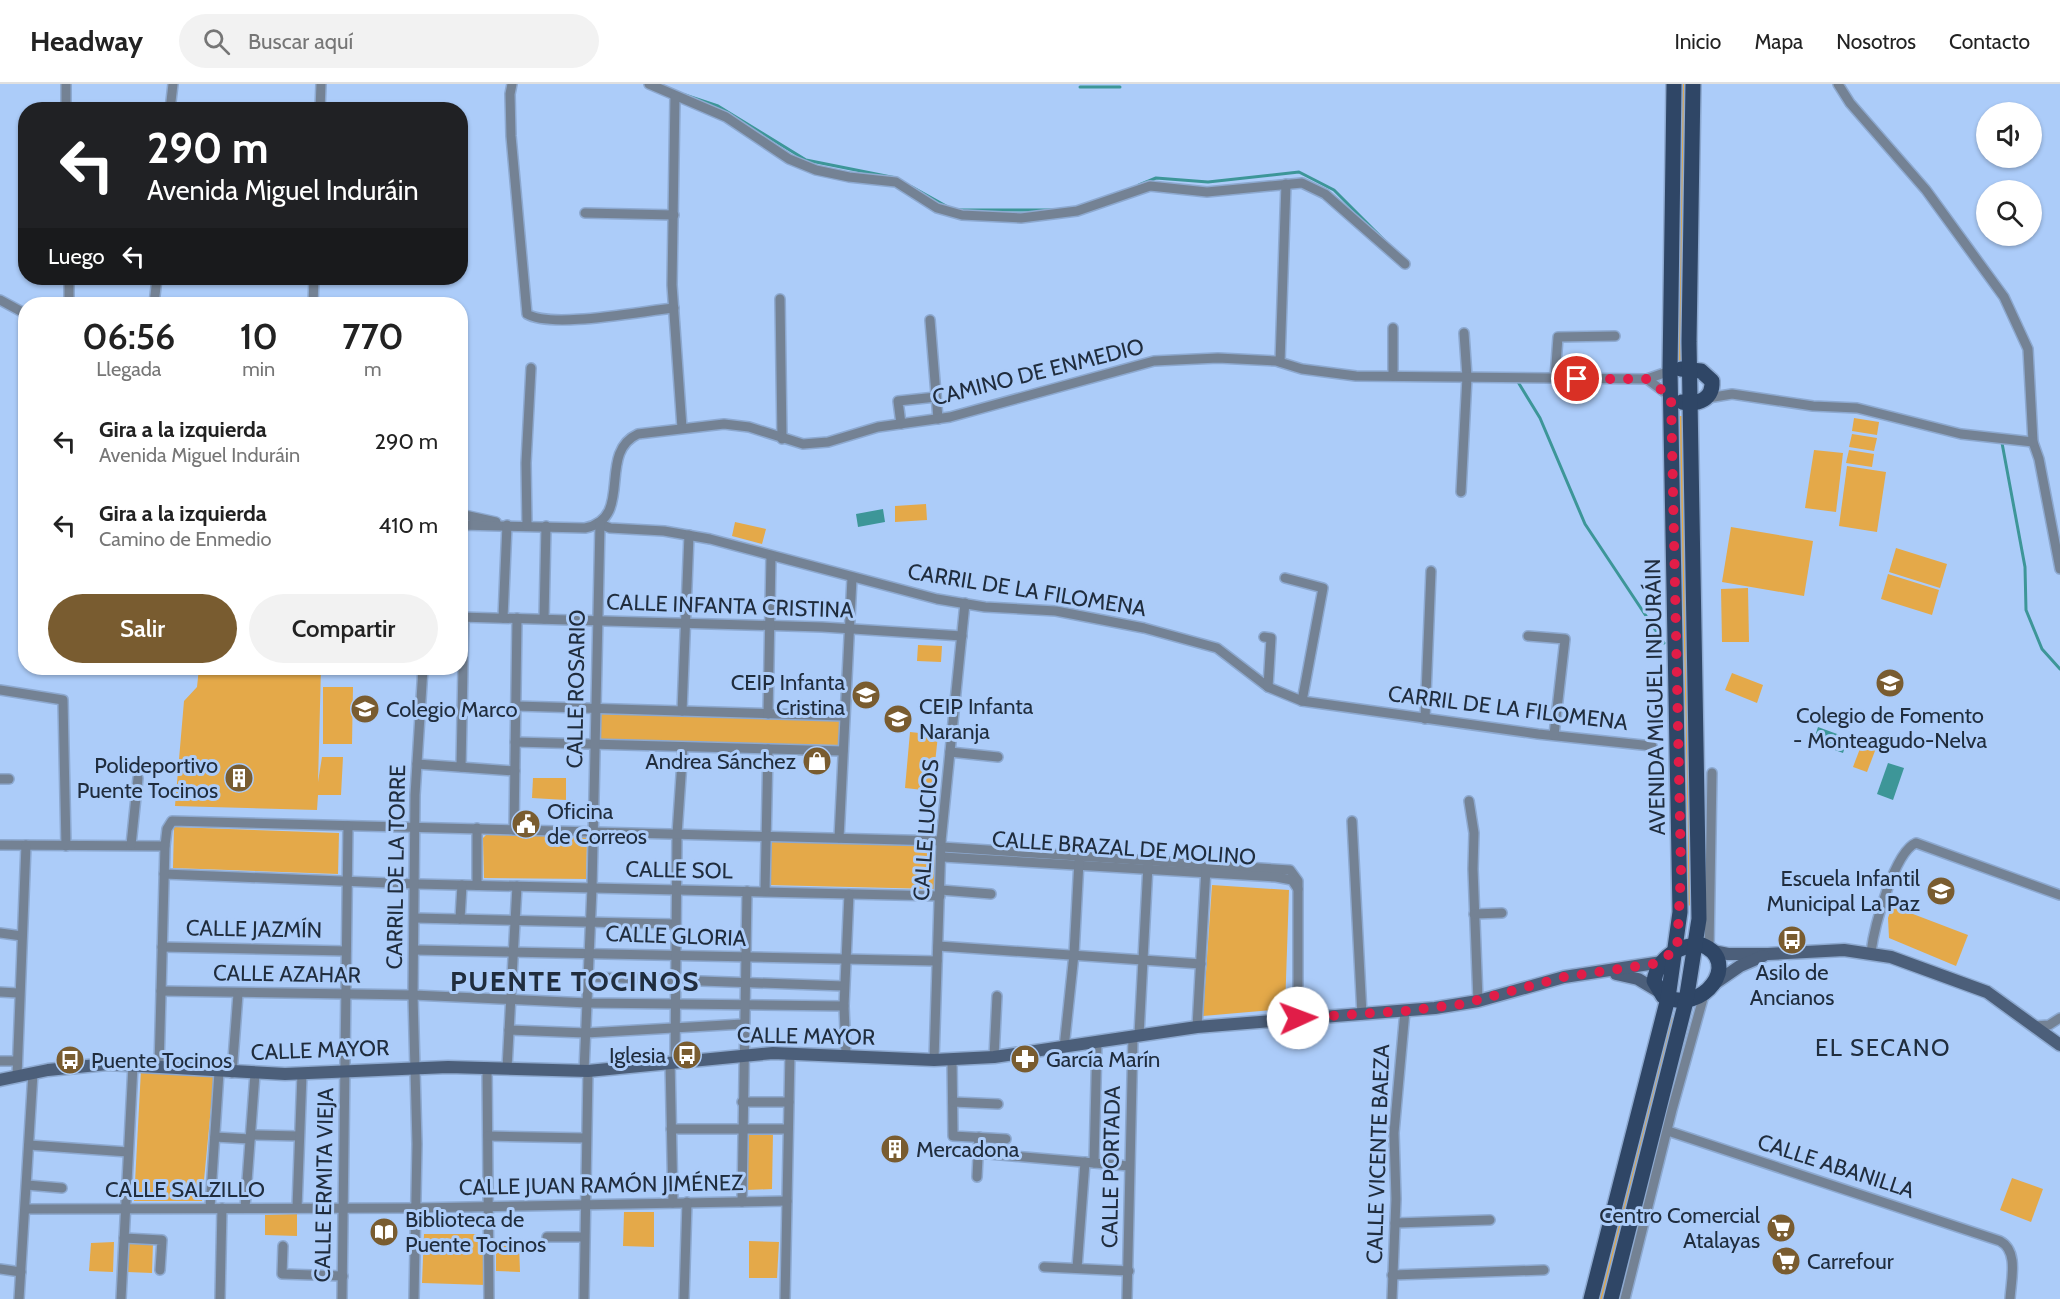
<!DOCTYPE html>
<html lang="es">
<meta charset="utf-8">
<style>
body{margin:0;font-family:Cabin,sans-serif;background:#f2f2f2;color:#222;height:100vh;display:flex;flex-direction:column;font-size:22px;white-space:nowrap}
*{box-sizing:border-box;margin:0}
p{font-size:20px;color:#767676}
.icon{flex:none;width:33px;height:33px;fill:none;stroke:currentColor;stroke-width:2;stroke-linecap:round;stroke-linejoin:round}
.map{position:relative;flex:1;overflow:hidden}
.panel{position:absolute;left:18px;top:213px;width:450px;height:378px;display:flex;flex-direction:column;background:#fff;border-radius:24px;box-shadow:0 2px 4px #0004}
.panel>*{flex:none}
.banner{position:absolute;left:18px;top:18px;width:450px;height:183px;border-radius:24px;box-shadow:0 2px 4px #0004;background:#202124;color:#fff;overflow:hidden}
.fabs{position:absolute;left:1976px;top:18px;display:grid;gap:12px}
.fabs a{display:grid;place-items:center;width:66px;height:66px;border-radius:50%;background:#fff;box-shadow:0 2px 4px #0004;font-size:30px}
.pin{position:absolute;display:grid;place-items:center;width:51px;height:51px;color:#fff;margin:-26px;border:3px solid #fff;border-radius:50%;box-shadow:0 2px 6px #0007}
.me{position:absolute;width:66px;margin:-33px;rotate:88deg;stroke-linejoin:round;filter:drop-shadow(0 0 4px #0008)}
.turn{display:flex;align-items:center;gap:21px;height:126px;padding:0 30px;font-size:27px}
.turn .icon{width:78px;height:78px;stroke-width:2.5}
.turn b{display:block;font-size:42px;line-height:51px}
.then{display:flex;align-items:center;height:57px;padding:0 30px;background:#0003;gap:12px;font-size:22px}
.eta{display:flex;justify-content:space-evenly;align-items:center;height:102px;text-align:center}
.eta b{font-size:36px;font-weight:600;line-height:42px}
.primary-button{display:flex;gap:12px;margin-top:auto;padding:12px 30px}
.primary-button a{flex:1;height:69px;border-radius:36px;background:#795c30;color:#fff;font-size:24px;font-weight:600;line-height:69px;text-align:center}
.primary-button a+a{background:#f2f2f2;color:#222}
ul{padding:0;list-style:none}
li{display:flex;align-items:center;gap:18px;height:84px;padding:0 30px}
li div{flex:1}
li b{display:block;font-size:22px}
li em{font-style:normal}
header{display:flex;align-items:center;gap:36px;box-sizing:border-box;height:84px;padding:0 30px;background:#fff;border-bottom:2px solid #e0e0e0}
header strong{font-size:28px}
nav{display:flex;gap:33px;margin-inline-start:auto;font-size:21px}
.search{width:420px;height:54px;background:#f2f2f2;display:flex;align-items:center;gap:15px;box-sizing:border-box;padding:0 21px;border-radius:33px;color:#767676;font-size:22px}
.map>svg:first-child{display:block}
.green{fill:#e4a949}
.water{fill:#3d9698}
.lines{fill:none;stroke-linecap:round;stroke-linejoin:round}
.stream{stroke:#3d9698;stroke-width:3}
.street-casing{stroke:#8da9d0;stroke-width:12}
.secondary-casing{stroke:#8da9d0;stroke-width:15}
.primary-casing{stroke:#8da9d0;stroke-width:18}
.street{stroke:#748294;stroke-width:9}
.secondary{stroke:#4c5f7a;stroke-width:12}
.primary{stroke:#2f4666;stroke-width:15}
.route{stroke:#e11d48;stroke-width:10;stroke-dasharray:0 18}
.labels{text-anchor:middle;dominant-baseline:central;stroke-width:6;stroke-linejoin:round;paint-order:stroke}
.street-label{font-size:22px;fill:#202d3e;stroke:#acccf9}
.poi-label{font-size:22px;fill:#202d3e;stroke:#acccf9;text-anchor:start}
.neighbourhood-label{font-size:24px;letter-spacing:1.5px;fill:#202d3e;stroke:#acccf9}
.district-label{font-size:28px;font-weight:bold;letter-spacing:1.5px;fill:#202d3e;stroke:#acccf9}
</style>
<header>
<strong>Headway</strong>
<div class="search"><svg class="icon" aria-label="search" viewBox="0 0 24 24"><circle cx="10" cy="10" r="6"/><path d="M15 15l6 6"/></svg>Buscar aquí</div>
<nav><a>Inicio</a><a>Mapa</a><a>Nosotros</a><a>Contacto</a></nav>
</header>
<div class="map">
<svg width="2060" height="1215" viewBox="0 0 2060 1215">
<rect width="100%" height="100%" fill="#acccf9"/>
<g class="green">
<polygon points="1681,0 1686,0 1682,153 1683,279 1676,279"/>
<polygon points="1679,332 1683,332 1692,822 1687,821 1688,755"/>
<polygon points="1854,334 1879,338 1877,351 1852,347"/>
<polygon points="1852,350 1877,354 1874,367 1849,363"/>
<polygon points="1814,366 1843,369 1836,428 1805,424"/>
<polygon points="1849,366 1874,370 1872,383 1846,379"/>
<polygon points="1847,382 1886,388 1877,448 1839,442"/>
<polygon points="926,420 927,436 895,438 895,422"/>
<polygon points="735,438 766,445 762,460 732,452"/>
<polygon points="1731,443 1813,457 1804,512 1722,498"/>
<polygon points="1896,464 1947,480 1940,504 1889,488"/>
<polygon points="1888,490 1939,506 1932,531 1881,515"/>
<polygon points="1748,504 1749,558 1722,558 1721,505"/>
<polygon points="918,561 942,562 941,578 917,577"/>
<polygon points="199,584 321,584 318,698 322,673 343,673 341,711 318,711 317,726 175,722 184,617 197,603"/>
<polygon points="1732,589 1763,601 1757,619 1725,606"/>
<polygon points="323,603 353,603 352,660 323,660"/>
<polygon points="600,630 840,636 839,661 599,656"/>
<polygon points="910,648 938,651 932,707 905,704"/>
<polygon points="1864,654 1878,659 1867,688 1853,683"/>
<polygon points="533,694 566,694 566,716 532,714"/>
<polygon points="174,743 339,749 338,790 173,784"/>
<polygon points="486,751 585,752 587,755 586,795 484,794 483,754"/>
<polygon points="768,757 935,762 935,805 767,801"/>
<polygon points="1212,801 1289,806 1285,925 1203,932"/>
<polygon points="1892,822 1968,851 1956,882 1889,854 1888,834"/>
<polygon points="1671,933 1676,935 1605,1215 1599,1215"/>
<polygon points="141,986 214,992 202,1117 134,1117"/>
<polygon points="749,1049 773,1049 772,1105 747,1106"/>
<polygon points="2012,1094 2043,1105 2031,1138 2000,1126"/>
<polygon points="624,1128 654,1128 654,1163 623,1162"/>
<polygon points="297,1130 297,1152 265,1151 265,1131"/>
<polygon points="424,1150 486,1150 486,1201 422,1199"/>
<polygon points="749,1157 779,1158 777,1194 749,1194"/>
<polygon points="114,1158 113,1188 89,1187 91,1159"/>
<polygon points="153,1158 152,1189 127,1188 128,1159"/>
<polygon points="496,1159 519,1160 520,1188 496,1187"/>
</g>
<g class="water">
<polygon points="883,425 885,438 858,443 856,430"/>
<polygon points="1818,643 1848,654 1843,669 1813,658"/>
<polygon points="1888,679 1904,684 1893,716 1877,710"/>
</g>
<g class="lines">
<g class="stream">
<polyline points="1080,3 1120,3"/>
<polyline points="685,11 718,22 806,76 896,94"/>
<polyline points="1139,101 1156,94 1208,98 1299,88 1334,106 1384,156"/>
<polyline points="912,103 946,122"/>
<polyline points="957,126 1053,126"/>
<polyline points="1518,298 1540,334 1585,440 1664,559"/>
<polyline points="2002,359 2025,483 2026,526 2042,565 2060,585"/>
</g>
<g class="street-casing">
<g id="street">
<polyline points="66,0 66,26"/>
<path d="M512,0L510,10L511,52L527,230C552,245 642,227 674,224"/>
<polyline points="649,0 726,33 789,75 816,86 849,93 896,98 937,124 962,131 1021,134 1077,127 1150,102 1207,108 1302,99 1325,110 1405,180"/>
<polyline points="1838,0 1850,19 1926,106 2004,213 2028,265 2033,358 2039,375 2060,485"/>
<polyline points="675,12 672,201 682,344"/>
<polyline points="170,26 173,0"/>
<polyline points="320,26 321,0"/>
<polyline points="585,129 674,131"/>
<polyline points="780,215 782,355"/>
<polyline points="0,216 26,230"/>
<polyline points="69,220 69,194"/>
<polyline points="154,220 157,194"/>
<polyline points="313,220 314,194"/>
<polyline points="930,236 938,335"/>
<polyline points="1393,244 1393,292"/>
<polyline points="1280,278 1286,100"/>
<polyline points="1555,294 1558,253 1615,252"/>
<polyline points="1647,295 1671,313"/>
<polyline points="1708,314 1732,310 1813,322 1857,324 1961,350 2033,358"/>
<polyline points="901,340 898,317 936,313"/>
<polyline points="1461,408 1467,293 1464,249"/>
<polyline points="460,430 496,438"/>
<polyline points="598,439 610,444 664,447 710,455 937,515 985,523 1056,527 1144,544 1217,564 1268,603 1302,617 1538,650 1652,662"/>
<path d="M460,441L585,444C635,434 596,369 638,350L724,340L749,343L803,360L828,358L878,343L950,333L1154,277L1218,274L1276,277L1302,285L1356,292L1647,295L1670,287"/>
<polyline points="527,442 526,379 531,284"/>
<polyline points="1285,494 1323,504 1302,617"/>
<polyline points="460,533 822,543 962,552"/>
<polyline points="503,534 507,441"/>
<polyline points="544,535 546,442"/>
<polyline points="1528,552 1565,555 1554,651"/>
<polyline points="1264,553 1271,554 1268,603"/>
<polyline points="0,606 63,616 66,762"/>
<polyline points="516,622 844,632"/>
<polyline points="682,627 689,451"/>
<polyline points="768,630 771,472"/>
<polyline points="1425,635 1431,487"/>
<polyline points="515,658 843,667"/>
<polyline points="950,668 998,673"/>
<polyline points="417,680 515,687"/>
<polyline points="461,683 464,533"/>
<polyline points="0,695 9,695"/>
<polyline points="1469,717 1474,749 1473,785 1478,917"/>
<polyline points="1352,737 1362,931"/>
<polyline points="477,744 477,801"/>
<polyline points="514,746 517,534"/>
<polyline points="839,754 852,494"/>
<polyline points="0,761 165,762"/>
<polyline points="131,761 138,694"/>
<polyline points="942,763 1290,786 1298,797 1298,934"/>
<polyline points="943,773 1276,793 1292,796 1298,805"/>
<polyline points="164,790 416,800 940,812"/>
<polyline points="941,806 991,810"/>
<polyline points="765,807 768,665"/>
<polyline points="1474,830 1502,829"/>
<polyline points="415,834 675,840"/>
<polyline points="460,835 462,801"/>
<polyline points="0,849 22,852"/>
<polyline points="938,862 1201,880"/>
<polyline points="162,863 346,867"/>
<polyline points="1709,864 1712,689"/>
<polyline points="414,866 937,877"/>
<path d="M1871,868C1874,844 1894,768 1916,759L2060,811"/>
<polyline points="589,893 844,902"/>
<polyline points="161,907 413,911 588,919 844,922"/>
<polyline points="0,908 18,909"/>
<polyline points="2035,942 2049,941 2060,934"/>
<polyline points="1197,943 1206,784"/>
<polyline points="509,946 586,949 743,940"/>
<polyline points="1139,951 1148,781"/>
<polyline points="1064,964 1074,870 1079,777"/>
<polyline points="846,970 844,922 849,810"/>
<polyline points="994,973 997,912"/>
<polyline points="934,976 941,757 965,519"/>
<polyline points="952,976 953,1052 1006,1055"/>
<polyline points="0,977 16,977"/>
<polyline points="670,977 673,1119"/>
<polyline points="675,977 677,750 683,663"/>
<polyline points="159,983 165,762 167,745 172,737 941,757"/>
<polyline points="487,983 489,1215"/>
<polyline points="507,984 517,802"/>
<polyline points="584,987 592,804 600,440"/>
<polyline points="232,989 238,910"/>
<polyline points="17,992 26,761"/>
<polyline points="742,1018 789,1018"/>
<polyline points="953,1018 998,1020"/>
<polyline points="671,1045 788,1045"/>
<path d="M1668,1047L2000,1157C2019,1167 2011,1196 2010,1215"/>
<polyline points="251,1051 299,1052"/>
<polyline points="488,1052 586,1054"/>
<polyline points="215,1053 250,1055"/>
<polyline points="29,1061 128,1068"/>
<polyline points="978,1069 1129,1082"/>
<polyline points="1094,1079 1097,957"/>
<polyline points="977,1093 979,1053"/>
<polyline points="27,1101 62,1104"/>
<polyline points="742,1118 747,807"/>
<polyline points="210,1124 219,988"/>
<polyline points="245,1124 255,990"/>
<polyline points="297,1124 302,990"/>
<polyline points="26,1125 416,1124 787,1117"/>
<polyline points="1395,1139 1490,1136"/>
<polyline points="547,1153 584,1153"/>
<polyline points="124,1154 162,1156 160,1186"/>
<polyline points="283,1162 282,1190 343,1192"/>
<polyline points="1044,1183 1129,1187"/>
<polyline points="1077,1184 1085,1078"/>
<polyline points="0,1185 21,1188"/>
<polyline points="1392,1191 1544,1186"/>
<polyline points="19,1215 33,989"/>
<polyline points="121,1215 133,981"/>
<polyline points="220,1215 222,1124"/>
<polyline points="342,1215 348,742"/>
<polyline points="414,1215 417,1060 413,911 415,711 423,584"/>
<polyline points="584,1215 588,987"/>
<polyline points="684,1215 687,1118"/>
<polyline points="785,1215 790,969"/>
<polyline points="1127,1215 1133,952"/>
<polyline points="1392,1215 1396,1115 1394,1049 1405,927"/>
<polyline points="1625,1215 1672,1026 1704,911"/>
</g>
</g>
<g class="secondary-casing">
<g id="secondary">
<polyline points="1713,867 1728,870 1768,870 1844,866 1891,873 1987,908 2060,961"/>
<polyline points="1616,890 1638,895 1658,907"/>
<polyline points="1711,902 1740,882 1763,872"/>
<polyline points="0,996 48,986 107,980 285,990 448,983 588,987 773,969 934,976 994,973 1197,943 1435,924 1478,917 1564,893 1662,878"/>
</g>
</g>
<g class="primary-casing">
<g id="primary">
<path d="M1681,285L1701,287L1712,297C1713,315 1699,321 1682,318"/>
<path d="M1702,861C1742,877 1704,932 1663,912L1654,897C1658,874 1679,860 1702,861Z"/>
<polyline points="1591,1215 1668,914 1680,828 1670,287 1674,0"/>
<polyline points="1611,1215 1686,917 1699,835 1689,258 1693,0"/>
</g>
</g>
<use href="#street" class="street"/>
<use href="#secondary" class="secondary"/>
<use href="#primary" class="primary"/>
</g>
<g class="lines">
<polyline class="route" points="1298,934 1405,927 1463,920 1564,893 1653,880 1677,866 1681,787 1671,313 1647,295 1577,295"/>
</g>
<defs>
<g id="school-disc" transform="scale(1.5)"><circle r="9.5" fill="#795c30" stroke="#acccf9"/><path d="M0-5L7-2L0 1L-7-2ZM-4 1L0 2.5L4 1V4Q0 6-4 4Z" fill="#fff"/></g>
<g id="shop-disc" transform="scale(1.5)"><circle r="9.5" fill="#795c30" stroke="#acccf9"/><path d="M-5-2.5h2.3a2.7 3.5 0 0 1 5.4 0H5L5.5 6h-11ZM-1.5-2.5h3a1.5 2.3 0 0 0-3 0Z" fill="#fff"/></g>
<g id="building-disc" transform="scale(1.5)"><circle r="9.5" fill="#795c30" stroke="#acccf9"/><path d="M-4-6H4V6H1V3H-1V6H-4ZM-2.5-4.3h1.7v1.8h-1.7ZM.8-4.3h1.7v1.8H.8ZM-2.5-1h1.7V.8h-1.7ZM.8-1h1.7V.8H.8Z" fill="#fff"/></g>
<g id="civic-disc" transform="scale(1.5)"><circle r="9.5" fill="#795c30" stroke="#acccf9"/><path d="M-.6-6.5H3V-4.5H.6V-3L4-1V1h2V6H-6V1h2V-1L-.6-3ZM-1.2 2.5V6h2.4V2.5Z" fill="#fff"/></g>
<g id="bus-disc" transform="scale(1.5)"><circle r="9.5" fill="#795c30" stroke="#acccf9"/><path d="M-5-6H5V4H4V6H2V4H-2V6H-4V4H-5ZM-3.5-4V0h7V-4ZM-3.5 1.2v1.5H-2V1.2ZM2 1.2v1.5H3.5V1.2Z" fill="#fff"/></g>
<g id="pharmacy-disc" transform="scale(1.5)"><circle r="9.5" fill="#795c30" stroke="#acccf9"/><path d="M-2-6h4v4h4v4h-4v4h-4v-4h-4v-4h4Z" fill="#fff"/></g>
<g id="supermarket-disc" transform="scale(1.5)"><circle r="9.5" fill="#795c30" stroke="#acccf9"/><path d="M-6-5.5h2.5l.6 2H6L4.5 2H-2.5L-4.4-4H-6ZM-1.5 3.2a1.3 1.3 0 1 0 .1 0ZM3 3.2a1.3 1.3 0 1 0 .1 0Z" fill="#fff"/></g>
<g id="library-disc" transform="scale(1.5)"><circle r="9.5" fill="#795c30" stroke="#acccf9"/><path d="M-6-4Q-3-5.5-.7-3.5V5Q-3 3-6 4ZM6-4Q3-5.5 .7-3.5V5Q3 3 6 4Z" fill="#fff"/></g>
</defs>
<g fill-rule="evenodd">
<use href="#school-disc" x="1890" y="599"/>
<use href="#school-disc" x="866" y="611"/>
<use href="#school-disc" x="365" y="625"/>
<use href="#school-disc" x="898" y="635"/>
<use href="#shop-disc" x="817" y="677"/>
<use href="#building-disc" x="239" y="694"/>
<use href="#civic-disc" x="526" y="740"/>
<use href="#school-disc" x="1941" y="807"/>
<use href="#bus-disc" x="1792" y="856"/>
<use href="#bus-disc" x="687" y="971"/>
<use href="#pharmacy-disc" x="1025" y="975"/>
<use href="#bus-disc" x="70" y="976"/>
<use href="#building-disc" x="895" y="1065"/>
<use href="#supermarket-disc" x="1781" y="1144"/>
<use href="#library-disc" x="384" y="1148"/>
<use href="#supermarket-disc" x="1786" y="1177"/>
</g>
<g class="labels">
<g class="street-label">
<text transform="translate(1038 288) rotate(-14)">CAMINO DE ENMEDIO</text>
<text transform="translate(1027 506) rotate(9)">CARRIL DE LA FILOMENA</text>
<text transform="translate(730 522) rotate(2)">CALLE INFANTA CRISTINA</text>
<text transform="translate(576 605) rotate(-89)">CALLE ROSARIO</text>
<text transform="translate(1655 613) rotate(-91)">AVENIDA MIGUEL INDURÁIN</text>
<text transform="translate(1508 624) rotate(7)">CARRIL DE LA FILOMENA</text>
<text transform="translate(926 746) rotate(-86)">CALLE LUCIOS</text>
<text transform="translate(1124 764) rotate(4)">CALLE BRAZAL DE MOLINO</text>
<text transform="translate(396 783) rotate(-89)">CARRIL DE LA TORRE</text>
<text transform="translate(679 786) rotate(1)">CALLE SOL</text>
<text transform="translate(254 845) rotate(1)">CALLE JAZMÍN</text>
<text transform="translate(676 852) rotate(2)">CALLE GLORIA</text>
<text transform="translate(287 890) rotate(1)">CALLE AZAHAR</text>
<text transform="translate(806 952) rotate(1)">CALLE MAYOR</text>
<text transform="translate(320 966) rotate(-2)">CALLE MAYOR</text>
<text transform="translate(1378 1070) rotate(-88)">CALLE VICENTE BAEZA</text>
<text transform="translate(1836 1082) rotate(18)">CALLE ABANILLA</text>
<text transform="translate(1111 1083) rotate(-89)">CALLE PORTADA</text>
<text transform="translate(324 1101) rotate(-89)">CALLE ERMITA VIEJA</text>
<text transform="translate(601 1101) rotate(-1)">CALLE JUAN RAMÓN JIMÉNEZ</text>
<text x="185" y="1105">CALLE SALZILLO</text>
</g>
<g class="poi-label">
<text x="845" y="598" text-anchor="end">CEIP Infanta<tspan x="845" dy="25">Cristina</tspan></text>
<text x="919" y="622">CEIP Infanta<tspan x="919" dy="25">Naranja</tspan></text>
<text x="386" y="625">Colegio Marco</text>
<text x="1890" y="631" text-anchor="middle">Colegio de Fomento<tspan x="1890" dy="25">- Monteagudo-Nelva</tspan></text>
<text x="796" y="677" text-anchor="end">Andrea Sánchez</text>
<text x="218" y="681" text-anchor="end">Polideportivo<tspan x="218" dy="25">Puente Tocinos</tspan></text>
<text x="547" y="727">Oficina<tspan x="547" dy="25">de Correos</tspan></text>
<text x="1920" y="794" text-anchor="end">Escuela Infantil<tspan x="1920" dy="25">Municipal La Paz</tspan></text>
<text x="1792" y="888" text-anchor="middle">Asilo de<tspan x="1792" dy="25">Ancianos</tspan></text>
<text x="666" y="971" text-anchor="end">Iglesia</text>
<text x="1046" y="975">García Marín</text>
<text x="91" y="976">Puente Tocinos</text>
<text x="916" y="1065">Mercadona</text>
<text x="1760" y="1131" text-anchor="end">Centro Comercial<tspan x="1760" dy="25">Atalayas</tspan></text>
<text x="405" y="1135">Biblioteca de<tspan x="405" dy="25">Puente Tocinos</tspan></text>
<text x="1807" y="1177">Carrefour</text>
</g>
<g class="neighbourhood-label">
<text x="1883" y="963">EL SECANO</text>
</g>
<g class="district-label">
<text x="575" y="897">PUENTE TOCINOS</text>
</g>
</g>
</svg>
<div class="fabs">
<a><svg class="icon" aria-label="sound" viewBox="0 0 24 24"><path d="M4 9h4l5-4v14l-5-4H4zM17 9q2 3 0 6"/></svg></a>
<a><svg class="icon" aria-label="search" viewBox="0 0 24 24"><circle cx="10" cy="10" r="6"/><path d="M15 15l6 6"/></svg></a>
</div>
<div class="pin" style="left:1577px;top:295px;background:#d93025"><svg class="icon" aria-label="arrive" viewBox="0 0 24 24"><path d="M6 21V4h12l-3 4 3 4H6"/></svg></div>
<svg class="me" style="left:1298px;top:934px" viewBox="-20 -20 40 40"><circle r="19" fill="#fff"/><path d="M0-13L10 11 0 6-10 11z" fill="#e11d48"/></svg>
<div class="banner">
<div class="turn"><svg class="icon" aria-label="left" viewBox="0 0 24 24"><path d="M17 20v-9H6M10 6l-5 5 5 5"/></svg><div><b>290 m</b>Avenida Miguel Induráin</div></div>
<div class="then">Luego<svg class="icon" aria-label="left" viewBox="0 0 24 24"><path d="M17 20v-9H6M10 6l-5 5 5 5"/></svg></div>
</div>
<section class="panel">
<div class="eta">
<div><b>06:56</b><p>Llegada</p></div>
<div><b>10</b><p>min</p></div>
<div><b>770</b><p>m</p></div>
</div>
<ul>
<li><svg class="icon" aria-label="left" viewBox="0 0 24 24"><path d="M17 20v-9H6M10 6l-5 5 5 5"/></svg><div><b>Gira a la izquierda</b><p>Avenida Miguel Induráin</p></div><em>290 m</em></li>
<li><svg class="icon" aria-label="left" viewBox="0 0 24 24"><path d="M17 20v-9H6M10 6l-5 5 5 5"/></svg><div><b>Gira a la izquierda</b><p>Camino de Enmedio</p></div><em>410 m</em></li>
</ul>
<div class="primary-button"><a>Salir</a><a>Compartir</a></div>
</section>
</div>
